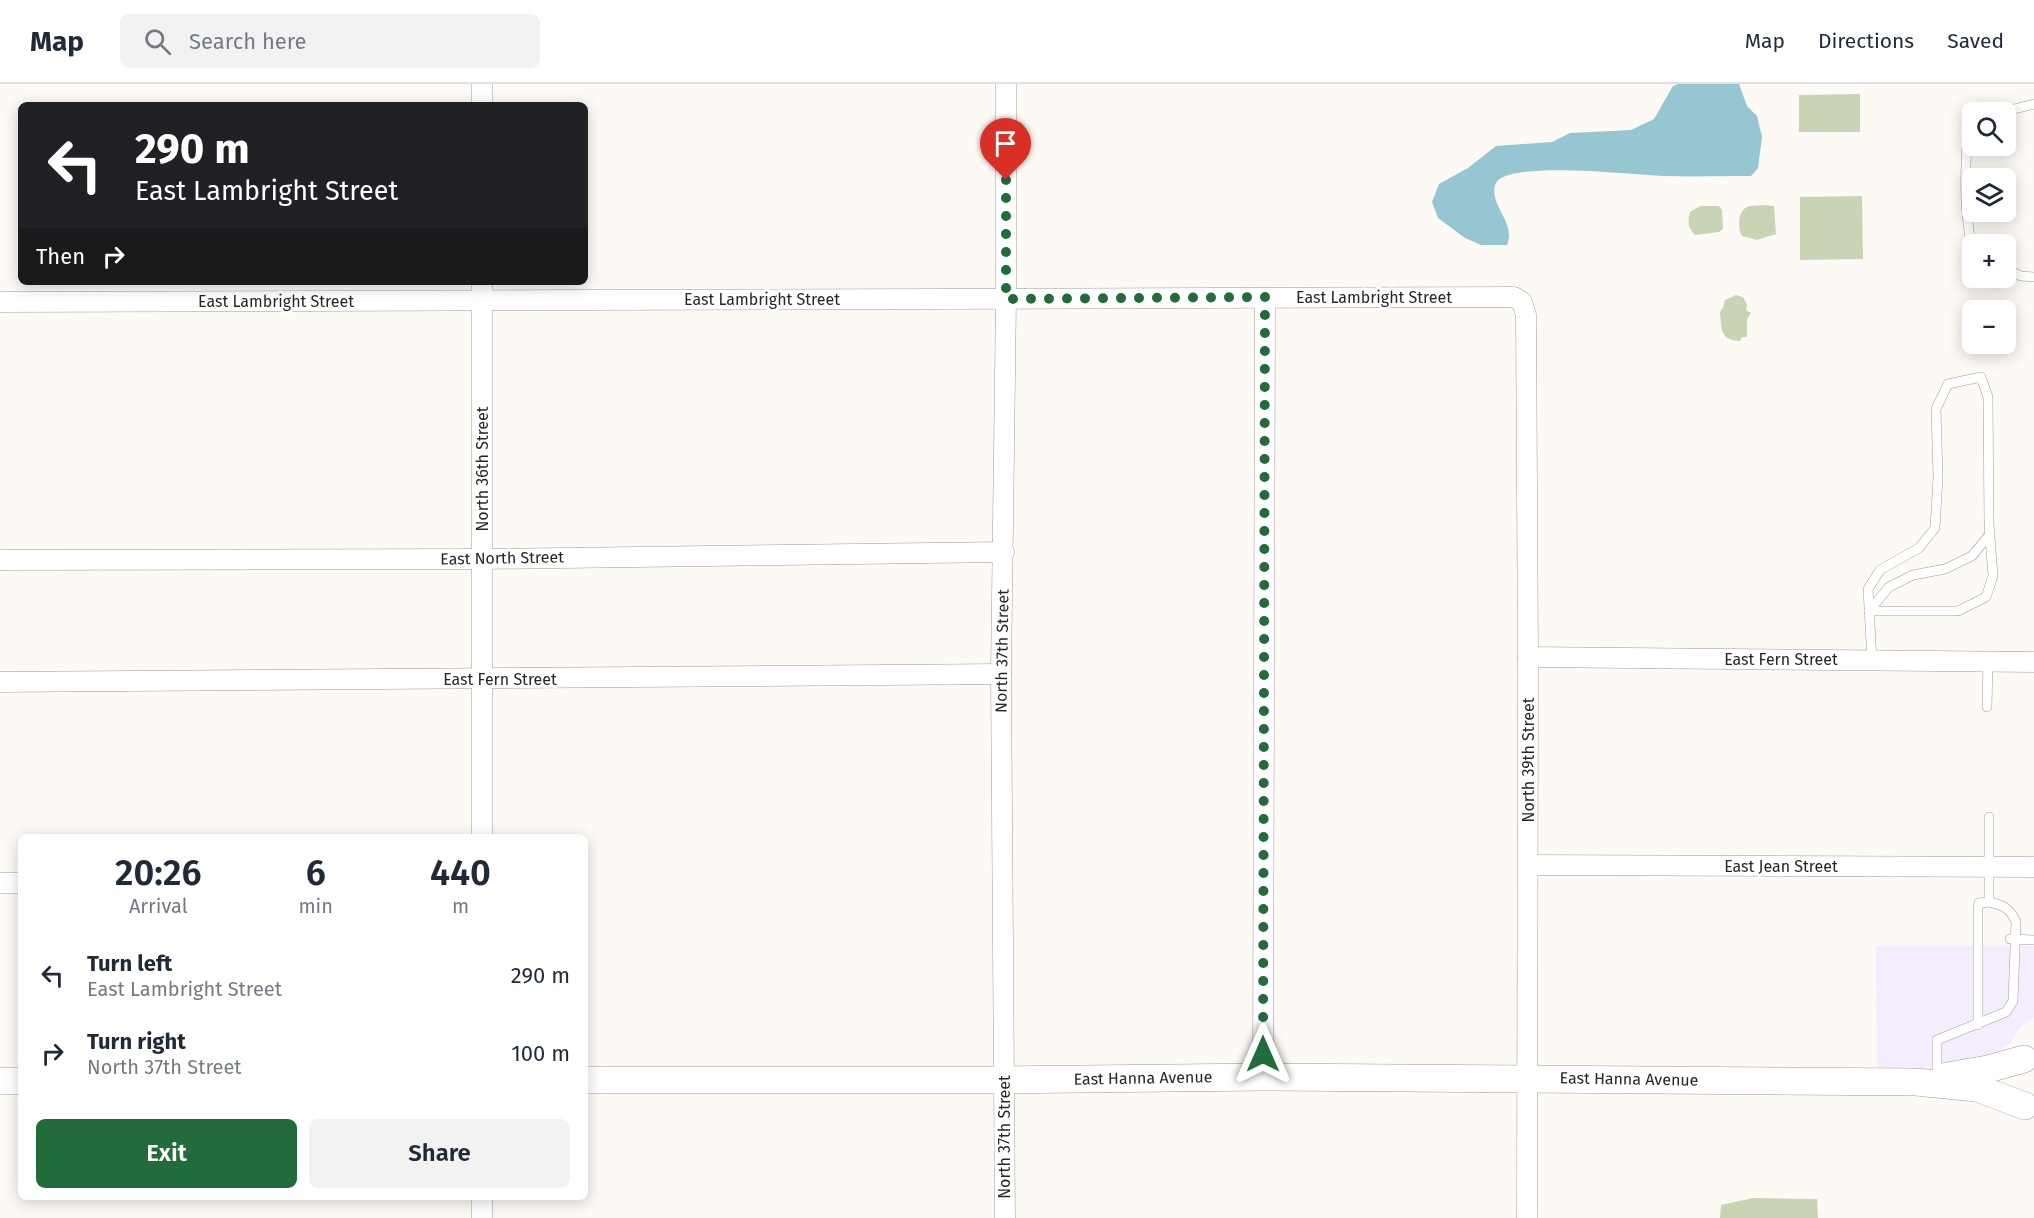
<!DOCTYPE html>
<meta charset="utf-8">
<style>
body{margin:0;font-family:"Fira Sans",sans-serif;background:#f2f2f3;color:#1f2937;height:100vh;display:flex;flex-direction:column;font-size:22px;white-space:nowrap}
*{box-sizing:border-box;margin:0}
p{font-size:20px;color:#747a83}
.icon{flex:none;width:33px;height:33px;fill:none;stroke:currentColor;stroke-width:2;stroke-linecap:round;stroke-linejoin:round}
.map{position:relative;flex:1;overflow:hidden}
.side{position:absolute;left:18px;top:750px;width:570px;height:366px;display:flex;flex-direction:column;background:#fff;border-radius:9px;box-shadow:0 3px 15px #0003}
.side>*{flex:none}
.banner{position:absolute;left:18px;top:18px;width:570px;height:183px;border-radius:9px;box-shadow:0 3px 15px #0003;background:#202124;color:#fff;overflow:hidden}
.controls{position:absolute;left:1962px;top:18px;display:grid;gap:12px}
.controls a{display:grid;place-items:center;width:54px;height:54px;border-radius:9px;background:#fff;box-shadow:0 3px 15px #0003;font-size:30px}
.pin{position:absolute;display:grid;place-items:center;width:51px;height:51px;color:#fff;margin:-62px -26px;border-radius:50% 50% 50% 0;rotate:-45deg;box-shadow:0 0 6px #0007}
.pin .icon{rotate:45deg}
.me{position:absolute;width:66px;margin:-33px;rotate:0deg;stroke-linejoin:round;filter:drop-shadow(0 0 4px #0008)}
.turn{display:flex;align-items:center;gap:21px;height:126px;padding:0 18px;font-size:27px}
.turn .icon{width:78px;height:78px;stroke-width:2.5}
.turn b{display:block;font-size:42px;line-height:51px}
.then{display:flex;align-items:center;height:57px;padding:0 18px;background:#0003;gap:12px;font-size:22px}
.eta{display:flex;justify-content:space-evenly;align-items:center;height:102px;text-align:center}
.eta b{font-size:36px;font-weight:600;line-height:42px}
.primary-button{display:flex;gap:12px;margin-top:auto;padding:12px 18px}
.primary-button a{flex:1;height:69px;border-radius:9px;background:#216c3a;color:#fff;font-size:24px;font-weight:600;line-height:69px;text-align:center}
.primary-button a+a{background:#f2f2f3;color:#1f2937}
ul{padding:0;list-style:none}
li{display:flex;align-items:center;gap:18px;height:78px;padding:0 18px}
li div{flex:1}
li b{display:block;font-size:22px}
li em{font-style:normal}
header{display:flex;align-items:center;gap:36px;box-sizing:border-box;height:84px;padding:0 30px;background:#fff;border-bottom:2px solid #e0e1e3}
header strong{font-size:28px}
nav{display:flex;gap:33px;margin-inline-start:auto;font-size:21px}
.search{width:420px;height:54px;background:#f2f2f3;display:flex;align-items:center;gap:15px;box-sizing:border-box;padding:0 21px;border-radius:9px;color:#747a83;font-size:22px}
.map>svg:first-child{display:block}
.commercial{fill:#f4edfe}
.green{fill:#c9d4b4}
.water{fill:#95c6d2}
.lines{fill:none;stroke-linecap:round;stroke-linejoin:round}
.lane-casing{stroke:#9f9d97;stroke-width:10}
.street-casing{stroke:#9f9d97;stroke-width:21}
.secondary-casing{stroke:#9f9d97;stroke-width:28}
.lane{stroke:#fff;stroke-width:9}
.street{stroke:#fff;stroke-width:20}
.secondary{stroke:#fff;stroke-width:27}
.route{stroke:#216c3a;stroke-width:10;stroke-dasharray:0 18}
.labels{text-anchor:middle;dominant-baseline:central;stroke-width:6;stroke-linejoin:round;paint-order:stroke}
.street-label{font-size:16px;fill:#272624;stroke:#fff}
</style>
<header>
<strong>Map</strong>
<div class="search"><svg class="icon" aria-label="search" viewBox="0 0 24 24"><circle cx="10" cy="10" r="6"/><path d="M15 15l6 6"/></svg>Search here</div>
<nav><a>Map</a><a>Directions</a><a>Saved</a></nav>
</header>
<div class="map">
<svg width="2034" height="1134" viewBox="0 0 2034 1134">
<rect width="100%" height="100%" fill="#fdfaf5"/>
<polygon class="commercial" points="1876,862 2034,862 2034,933 2020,944 2009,960 1985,975 1916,988 1877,987"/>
<g class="green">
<polygon points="1860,10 1860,48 1799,48 1799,11"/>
<polygon points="1862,112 1863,175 1800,176 1800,113"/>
<path d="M1763,121L1774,122L1776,150L1757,156L1742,152C1738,144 1737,128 1747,123C1751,121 1758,122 1763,121Z"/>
<path d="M1700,122H1719L1722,126L1723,145L1719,148L1695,151C1688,144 1687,138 1690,128Z"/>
<path d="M1736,211L1743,213L1747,221L1746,226L1751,229L1747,235V253H1742L1740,257C1720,256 1722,246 1720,228L1723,224L1725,216Z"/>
<polygon points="1753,1114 1817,1115 1818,1134 1720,1134 1721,1121"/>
</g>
<path class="water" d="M1678,0H1739L1747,22L1757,32L1762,53L1758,84L1751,92C1722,92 1692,93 1663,92C1637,91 1507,76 1496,99C1488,116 1510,135 1509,152C1509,155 1508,158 1507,161H1481L1465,154L1438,134L1432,118L1439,100L1468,84L1496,62L1552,58L1570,49L1631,46L1654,35L1673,2Z"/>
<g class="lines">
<g class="lane-casing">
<g id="lane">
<polyline points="2002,28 2034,20"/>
<path d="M1972,36L1969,37C1965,80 1963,122 1972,164"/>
<polyline points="2006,185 2021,192 2034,193"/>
<polyline points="1869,527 1958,527 1986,513 1993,492 1989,440 1988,313 1981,293 1948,300 1936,325 1938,393 1935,444 1919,464 1880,486 1868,505 1872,576"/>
<polyline points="1869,527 1889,503 1913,491 1945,485 1972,472 1990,450"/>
<polyline points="1987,623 1988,576"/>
<polyline points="2010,855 2034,856"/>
<polyline points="1978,941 1978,825 1979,819 1989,818"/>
<path d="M1937,994V956L2006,928L2013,917L2016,838C2010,824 2003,821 1989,818V733"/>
</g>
</g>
<g class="street-casing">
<g id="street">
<polyline points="482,21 482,0"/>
<polyline points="482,198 482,753"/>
<polyline points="0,218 1514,213 1522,218 1526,231 1528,573 1527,1134"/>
<polyline points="0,476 482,475 1004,468"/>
<polyline points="1528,573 2034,578"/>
<polyline points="0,598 1001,590"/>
<polyline points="1528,781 2034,783"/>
<polyline points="0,799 21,799"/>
<polyline points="1263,993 1265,214"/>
<polyline points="482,1134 482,1113"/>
<polyline points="1005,1134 1001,590 1006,215 1006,0"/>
</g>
</g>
<g class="secondary-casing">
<g id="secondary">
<polyline points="1947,992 1988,985 2024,975"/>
<polyline points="585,996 1004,996 1263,993 1916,998 1977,1004 2025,1022"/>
<polyline points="0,997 21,997"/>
</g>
</g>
<use href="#lane" class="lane"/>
<use href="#street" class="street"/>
<use href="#secondary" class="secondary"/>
</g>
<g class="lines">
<polyline class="route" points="1006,96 1006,215 1265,213 1263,970"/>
</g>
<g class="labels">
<g class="street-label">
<text x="1374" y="213">East Lambright Street</text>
<text x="762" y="215">East Lambright Street</text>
<text x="276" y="217">East Lambright Street</text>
<text transform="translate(482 385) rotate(-90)">North 36th Street</text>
<text transform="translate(502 474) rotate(-1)">East North Street</text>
<text transform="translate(1002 567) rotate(-89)">North 37th Street</text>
<text x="1781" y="575">East Fern Street</text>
<text x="500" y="595">East Fern Street</text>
<text transform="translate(1528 676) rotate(-90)">North 39th Street</text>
<text x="1781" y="782">East Jean Street</text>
<text transform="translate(1143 994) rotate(-1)">East Hanna Avenue</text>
<text transform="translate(1629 995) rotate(1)">East Hanna Avenue</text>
<text transform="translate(1004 1053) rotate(-90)">North 37th Street</text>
</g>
</g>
</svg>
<div class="controls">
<a><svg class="icon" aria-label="search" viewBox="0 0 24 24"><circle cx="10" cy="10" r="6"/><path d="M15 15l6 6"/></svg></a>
<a><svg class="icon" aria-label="layers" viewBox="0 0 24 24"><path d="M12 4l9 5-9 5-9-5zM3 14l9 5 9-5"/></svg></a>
<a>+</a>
<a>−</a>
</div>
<div class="pin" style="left:1006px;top:96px;background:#d93025"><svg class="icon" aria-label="arrive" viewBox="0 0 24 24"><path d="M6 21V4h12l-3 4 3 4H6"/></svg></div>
<svg class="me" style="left:1263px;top:970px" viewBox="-20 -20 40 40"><path d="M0-17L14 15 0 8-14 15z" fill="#216c3a" stroke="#fff" stroke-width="4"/></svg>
<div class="banner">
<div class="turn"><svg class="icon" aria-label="left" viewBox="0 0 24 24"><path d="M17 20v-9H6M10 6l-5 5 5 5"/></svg><div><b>290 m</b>East Lambright Street</div></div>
<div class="then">Then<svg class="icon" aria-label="right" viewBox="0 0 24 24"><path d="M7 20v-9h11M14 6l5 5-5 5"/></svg></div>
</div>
<section class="side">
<div class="eta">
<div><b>20:26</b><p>Arrival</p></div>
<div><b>6</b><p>min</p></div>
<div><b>440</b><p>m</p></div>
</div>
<ul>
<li><svg class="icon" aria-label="left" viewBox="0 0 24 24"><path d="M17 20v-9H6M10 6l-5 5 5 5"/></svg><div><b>Turn left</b><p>East Lambright Street</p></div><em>290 m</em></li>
<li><svg class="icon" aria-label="right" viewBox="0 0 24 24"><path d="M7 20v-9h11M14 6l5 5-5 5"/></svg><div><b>Turn right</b><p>North 37th Street</p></div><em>100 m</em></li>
</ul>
<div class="primary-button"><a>Exit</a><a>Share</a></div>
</section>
</div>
